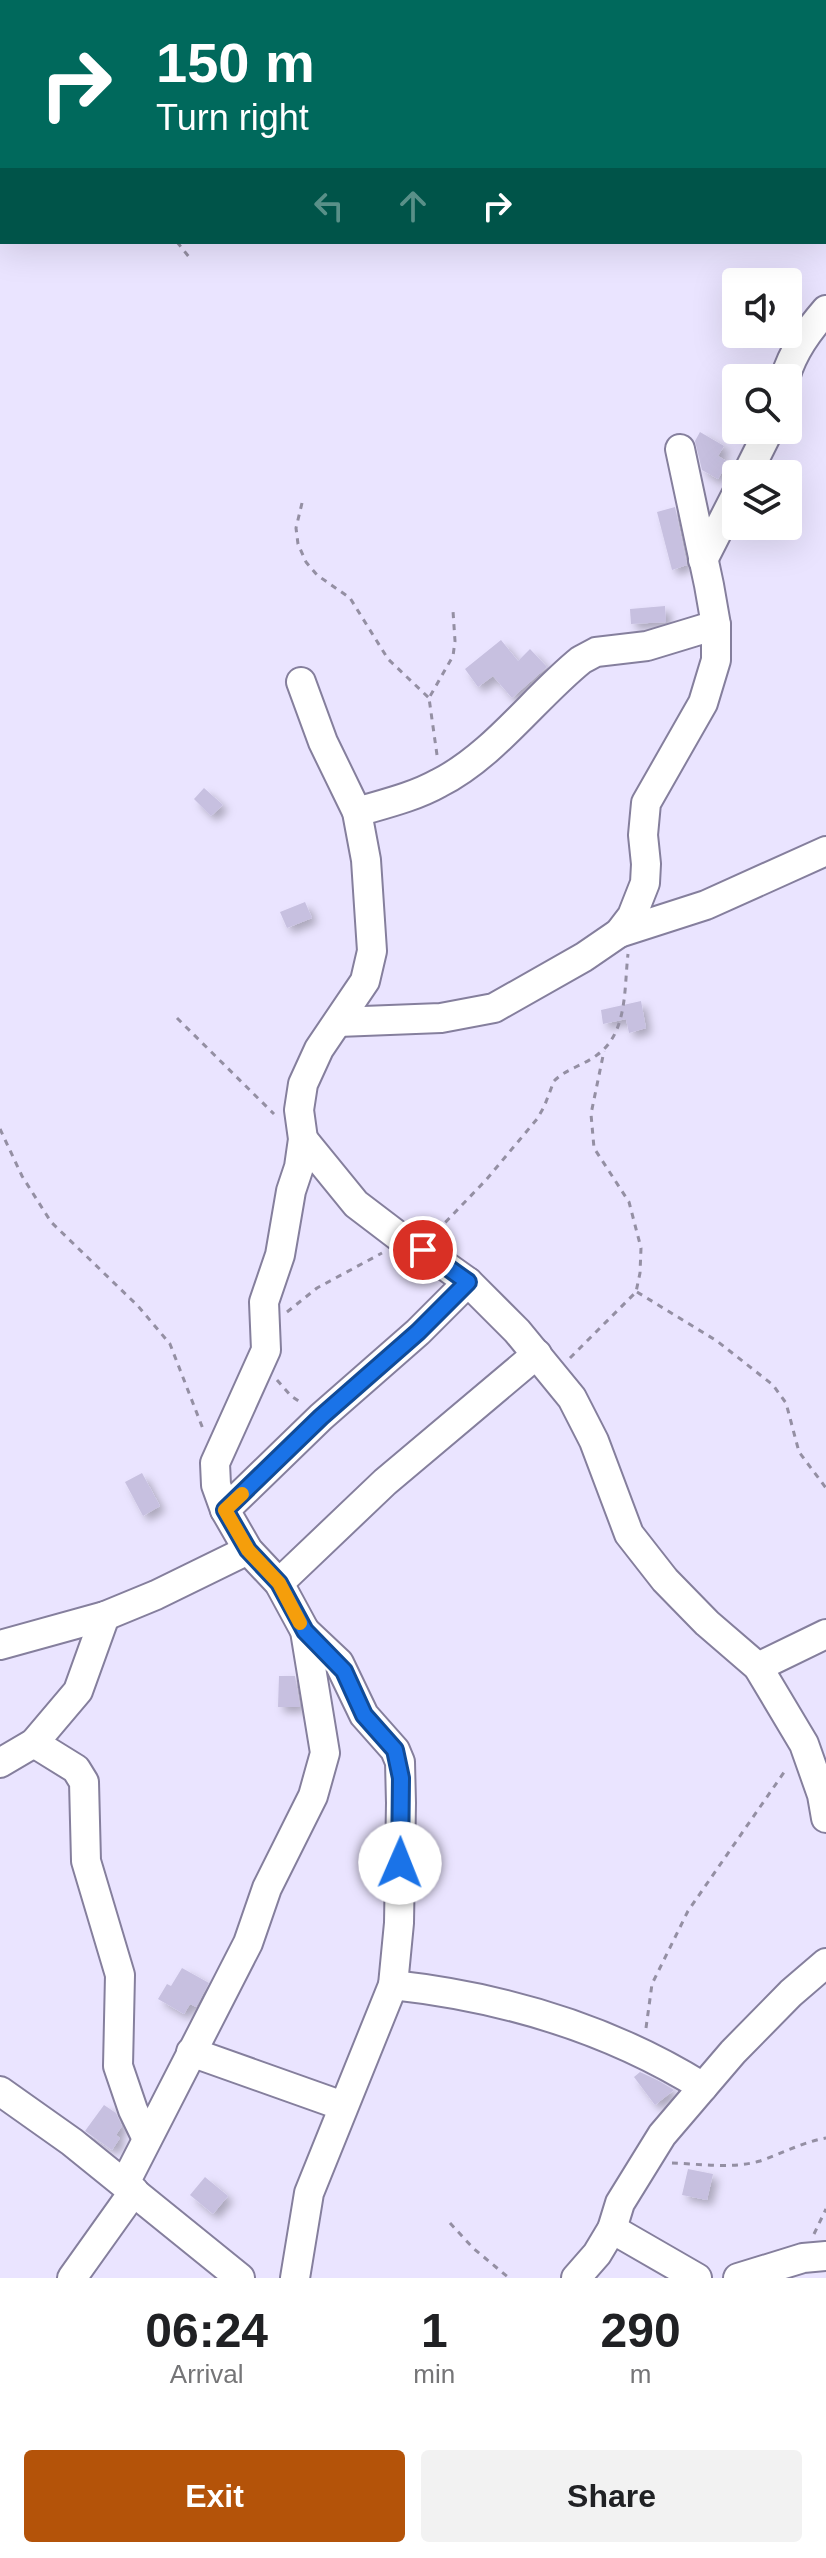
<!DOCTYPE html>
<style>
body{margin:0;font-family:Helvetica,sans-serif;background:#f2f2f2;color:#202124;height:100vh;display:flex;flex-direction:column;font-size:30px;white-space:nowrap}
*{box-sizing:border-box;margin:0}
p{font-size:26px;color:#757577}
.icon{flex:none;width:44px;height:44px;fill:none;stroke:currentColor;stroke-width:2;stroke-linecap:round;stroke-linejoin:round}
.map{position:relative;height:2278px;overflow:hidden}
.side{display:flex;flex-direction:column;background:#fff;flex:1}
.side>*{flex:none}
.hud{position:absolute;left:0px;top:0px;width:826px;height:244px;box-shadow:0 8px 32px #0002;background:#00695c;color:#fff;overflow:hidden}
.tools{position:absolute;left:722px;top:268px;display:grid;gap:16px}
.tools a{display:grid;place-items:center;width:80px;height:80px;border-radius:8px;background:#fff;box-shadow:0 8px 32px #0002;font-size:40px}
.pin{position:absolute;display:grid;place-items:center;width:68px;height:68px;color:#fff;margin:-34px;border:4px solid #fff;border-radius:50%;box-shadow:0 2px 8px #0007}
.me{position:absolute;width:88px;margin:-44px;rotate:1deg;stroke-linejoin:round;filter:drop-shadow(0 0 6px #0008)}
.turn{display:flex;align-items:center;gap:28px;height:168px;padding:0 24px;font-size:36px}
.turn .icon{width:104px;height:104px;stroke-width:2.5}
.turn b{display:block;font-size:56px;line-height:68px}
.lanes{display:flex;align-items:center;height:76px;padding:0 24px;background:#0003;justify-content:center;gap:40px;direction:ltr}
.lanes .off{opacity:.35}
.eta{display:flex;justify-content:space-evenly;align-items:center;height:136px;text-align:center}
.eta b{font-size:48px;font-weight:700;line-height:56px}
.button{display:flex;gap:16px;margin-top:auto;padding:16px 24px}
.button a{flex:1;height:92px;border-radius:8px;background:#b45309;color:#fff;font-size:32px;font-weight:700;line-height:92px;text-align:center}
.button a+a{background:#f2f2f2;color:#202124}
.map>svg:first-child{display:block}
.building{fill:#c7c0e0;filter:url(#shadow)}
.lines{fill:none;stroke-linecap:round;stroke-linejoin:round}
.minor-casing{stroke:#857f9d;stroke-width:32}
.path{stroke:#948fa3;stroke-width:3;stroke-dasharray:6 6;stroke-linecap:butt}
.minor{stroke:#fff;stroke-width:28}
.route-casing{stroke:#114b97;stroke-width:20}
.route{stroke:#1a73e8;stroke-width:14}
.slow{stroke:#f59e0b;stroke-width:14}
</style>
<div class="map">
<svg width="826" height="2278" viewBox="0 0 826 2278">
<defs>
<filter id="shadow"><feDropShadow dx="5.5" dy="5.5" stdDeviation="4" flood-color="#0004"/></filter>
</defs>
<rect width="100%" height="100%" fill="#eae4ff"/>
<g class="building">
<polygon points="700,432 724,446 718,456 728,462 718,479 702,470 695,441"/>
<polygon points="675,507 687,565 672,570 657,512"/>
<polygon points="665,606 666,622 631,624 630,609"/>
<polygon points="501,640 518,661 530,649 547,667 512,698 493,676 478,687 465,669"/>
<polygon points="204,788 223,805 211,816 194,799"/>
<polygon points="305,902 312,918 287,928 280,912"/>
<polygon points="641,1001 646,1028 629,1033 626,1019 603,1024 601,1010"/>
<polygon points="142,1473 160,1506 143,1516 125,1482"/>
<polygon points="279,1676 295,1676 300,1707 278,1707"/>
<polygon points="182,1968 209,1983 196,2007 190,2004 184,2014 158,1999 167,1984 171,1986"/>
<polygon points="640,2072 659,2081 674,2090 655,2105 634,2077"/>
<polygon points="104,2105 116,2113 122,2126 116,2135 120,2138 112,2150 85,2131"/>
<polygon points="688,2169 713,2174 707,2200 682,2195"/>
<polygon points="205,2177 228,2196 213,2214 190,2195"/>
</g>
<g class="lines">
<g class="minor-casing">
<g id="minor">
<path d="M785,378C793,351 808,331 826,310"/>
<polyline points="747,474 769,430"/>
<polyline points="703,560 736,495"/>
<path d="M357,812C384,804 414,797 439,783C493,756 534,698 581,660L596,652L647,646L716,625"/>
<polyline points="619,933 706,905 826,851"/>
<polyline points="338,1022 441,1018 494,1008 584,957 619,933 632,916 645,883 646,864 643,835 646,803 703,703 716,660 716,625 709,585 680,449"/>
<polyline points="303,1139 356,1204 402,1239 423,1250 468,1282 517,1331 572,1398 594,1441 629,1534 665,1580 707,1623 758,1667 804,1744 822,1795 826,1818"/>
<polyline points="225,1510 321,1417 418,1332 468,1282"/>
<polyline points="279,1583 385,1482 537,1354"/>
<polyline points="0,1645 105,1616 156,1595 248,1550"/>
<polyline points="758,1667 826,1634"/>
<polyline points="34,1743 76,1769 84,1782 86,1861 120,1975 118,2066 133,2110 147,2139"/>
<polyline points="0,1763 34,1743 78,1691 105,1616"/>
<path d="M393,1985C502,1997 610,2029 703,2087"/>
<polyline points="191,2052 343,2106"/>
<polyline points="0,2091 72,2142 240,2278"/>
<polyline points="125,2183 248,1943 267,1888 313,1796 325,1753 305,1631 279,1583 248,1550 225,1510 216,1485 215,1463 266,1350 264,1302 280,1255 291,1191 299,1167 303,1139 299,1110 303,1084 319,1049 365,981 372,951 366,860 357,812 323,742 301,682"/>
<polyline points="612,2229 697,2278"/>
<polyline points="72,2278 134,2191"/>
<polyline points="295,2278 309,2193 393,1985 399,1923 401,1803 400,1762 395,1750 364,1715 339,1663 305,1631"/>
<polyline points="576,2278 597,2254 612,2229 620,2203 662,2135 733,2052 791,1993 826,1963"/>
<polyline points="738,2278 803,2258 826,2256"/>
</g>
</g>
<g class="path">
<polyline points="10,0 11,2"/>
<polyline points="177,242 189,257"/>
<polyline points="302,503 296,528 298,544 306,562 317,575 350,598 388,659 429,698"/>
<polyline points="437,755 429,698 453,656 455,641 453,611"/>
<polyline points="177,1018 274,1114"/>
<polyline points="0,1129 22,1176 51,1222 138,1306 170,1344 203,1429"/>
<path d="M437,1231L486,1180L537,1119L544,1107L554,1081C566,1069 584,1065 597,1055C628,1033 624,988 628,954"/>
<polyline points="637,1292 717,1341 773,1385 786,1403 799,1452 826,1488"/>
<polyline points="287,1312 317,1288 382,1253"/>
<polyline points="570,1358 636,1292 640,1273 641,1248 629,1202 594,1148 591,1114 604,1051"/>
<polyline points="277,1380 291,1396 303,1404"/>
<polyline points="646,2028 652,1984 688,1911 787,1768"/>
<path d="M672,2163C700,2164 733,2169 760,2161C783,2153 803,2142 826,2138"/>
<polyline points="450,2223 473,2248 509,2278"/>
<polyline points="814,2234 826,2209"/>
</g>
<use href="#minor" class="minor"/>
</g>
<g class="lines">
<g class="route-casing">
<polyline id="route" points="400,1863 401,1778 395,1750 364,1715 344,1671 305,1631 279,1583 248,1550 225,1510 321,1417 418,1332 468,1282 423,1250"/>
</g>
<use href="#route" class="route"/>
<polyline class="slow" points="242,1494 225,1510 248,1550 279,1583 300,1623"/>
</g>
</svg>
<div class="tools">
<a><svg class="icon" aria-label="sound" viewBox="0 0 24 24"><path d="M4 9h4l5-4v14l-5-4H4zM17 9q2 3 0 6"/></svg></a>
<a><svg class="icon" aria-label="search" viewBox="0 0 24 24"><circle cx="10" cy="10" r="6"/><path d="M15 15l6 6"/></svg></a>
<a><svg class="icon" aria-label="layers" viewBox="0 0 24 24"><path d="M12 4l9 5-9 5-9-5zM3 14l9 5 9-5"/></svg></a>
</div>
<div class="pin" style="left:423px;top:1250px;background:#d93025"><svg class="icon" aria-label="arrive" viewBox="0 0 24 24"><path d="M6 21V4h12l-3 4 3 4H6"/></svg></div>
<svg class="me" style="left:400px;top:1863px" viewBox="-20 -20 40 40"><circle r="19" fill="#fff"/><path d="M0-13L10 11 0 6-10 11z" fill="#1a73e8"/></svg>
<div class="hud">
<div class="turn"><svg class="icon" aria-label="right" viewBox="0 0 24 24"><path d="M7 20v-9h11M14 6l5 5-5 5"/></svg><div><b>150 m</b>Turn right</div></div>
<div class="lanes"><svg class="icon off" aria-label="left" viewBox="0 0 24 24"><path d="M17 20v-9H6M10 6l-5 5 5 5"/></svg><svg class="icon off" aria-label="ahead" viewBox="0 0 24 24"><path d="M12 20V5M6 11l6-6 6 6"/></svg><svg class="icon" aria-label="right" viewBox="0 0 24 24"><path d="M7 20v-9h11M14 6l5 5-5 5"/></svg></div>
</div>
</div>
<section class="side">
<div class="eta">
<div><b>06:24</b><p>Arrival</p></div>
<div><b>1</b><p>min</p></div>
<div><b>290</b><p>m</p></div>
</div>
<div class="button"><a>Exit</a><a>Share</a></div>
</section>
